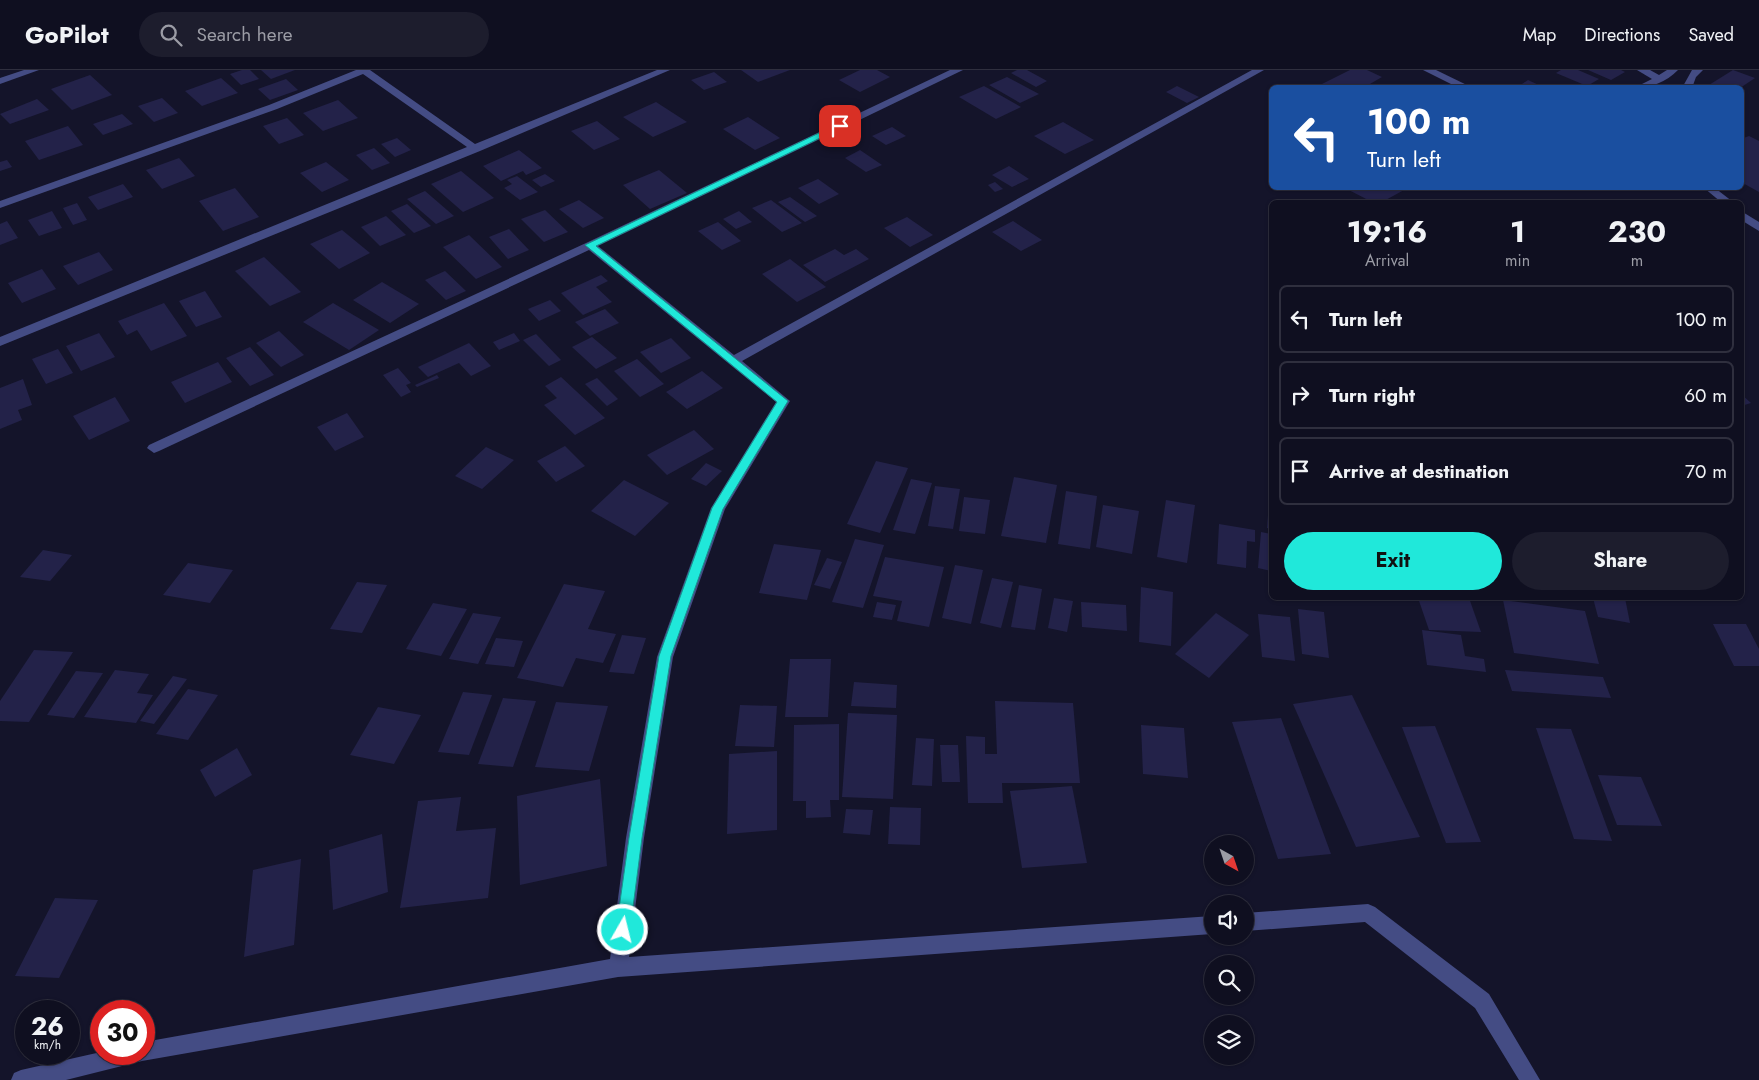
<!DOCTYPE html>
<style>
body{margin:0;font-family:Jost,sans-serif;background:#1d1d2d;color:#f1f3f6;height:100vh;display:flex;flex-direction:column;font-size:19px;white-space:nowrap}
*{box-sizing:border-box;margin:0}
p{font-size:16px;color:#9b9ca5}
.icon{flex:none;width:28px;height:28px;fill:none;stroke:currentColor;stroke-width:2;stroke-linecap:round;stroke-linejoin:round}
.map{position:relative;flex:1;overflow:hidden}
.panel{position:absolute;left:1269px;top:130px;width:475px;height:400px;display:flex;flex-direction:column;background:#0f0f20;border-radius:8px;box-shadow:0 1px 4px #0004,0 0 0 1px #2f2f3e}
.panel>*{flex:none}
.banner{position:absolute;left:1269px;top:15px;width:475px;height:105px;border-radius:8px;box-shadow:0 1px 4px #0004,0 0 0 1px #2f2f3e;background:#1a4fa0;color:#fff;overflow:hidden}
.needle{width:32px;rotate:140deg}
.buttons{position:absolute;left:1204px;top:765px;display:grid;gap:10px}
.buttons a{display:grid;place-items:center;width:50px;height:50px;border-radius:50%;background:#0f0f20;box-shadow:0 1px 4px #0004,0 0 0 1px #2f2f3e;font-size:25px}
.speed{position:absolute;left:15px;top:930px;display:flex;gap:10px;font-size:25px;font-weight:700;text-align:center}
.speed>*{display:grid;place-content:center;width:65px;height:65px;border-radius:50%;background:#0f0f20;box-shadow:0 1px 4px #0004,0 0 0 1px #2f2f3e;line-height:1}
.speed small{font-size:12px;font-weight:400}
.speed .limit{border:8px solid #d22;background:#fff;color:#111}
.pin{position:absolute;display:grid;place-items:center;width:42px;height:42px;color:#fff;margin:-21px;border-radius:10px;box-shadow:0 2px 8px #0006}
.me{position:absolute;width:55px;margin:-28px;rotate:8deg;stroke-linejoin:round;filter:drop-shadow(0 0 4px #0008)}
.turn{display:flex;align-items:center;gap:18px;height:105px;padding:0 15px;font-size:22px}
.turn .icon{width:65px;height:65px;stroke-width:2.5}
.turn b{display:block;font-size:35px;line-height:42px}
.eta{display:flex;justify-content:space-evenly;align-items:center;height:85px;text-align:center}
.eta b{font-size:30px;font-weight:700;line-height:35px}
.action{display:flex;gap:10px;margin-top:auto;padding:10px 15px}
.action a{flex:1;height:58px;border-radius:30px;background:#20e8da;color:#111;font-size:20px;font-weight:700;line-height:58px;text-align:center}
.action a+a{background:#1d1d2d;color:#f1f3f6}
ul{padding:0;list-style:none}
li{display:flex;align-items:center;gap:15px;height:68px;margin:0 10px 8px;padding:0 5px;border:2px solid #2f2f3e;border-radius:8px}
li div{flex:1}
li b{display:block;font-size:19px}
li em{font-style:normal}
header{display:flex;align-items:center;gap:30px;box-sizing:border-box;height:70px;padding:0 25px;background:#0f0f20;border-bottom:1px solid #2f2f3e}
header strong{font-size:24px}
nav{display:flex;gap:28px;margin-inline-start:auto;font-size:18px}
.search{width:350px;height:45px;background:#1d1d2d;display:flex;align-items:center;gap:12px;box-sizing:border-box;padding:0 18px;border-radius:28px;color:#9b9ca5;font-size:19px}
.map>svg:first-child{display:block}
.building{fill:#232249}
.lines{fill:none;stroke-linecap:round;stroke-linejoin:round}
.minor{fill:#444c84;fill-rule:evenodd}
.route{fill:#20e8da;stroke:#15978e}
</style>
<header>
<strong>GoPilot</strong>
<div class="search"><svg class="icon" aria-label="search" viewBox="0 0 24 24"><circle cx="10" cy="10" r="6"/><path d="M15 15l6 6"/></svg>Search here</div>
<nav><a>Map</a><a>Directions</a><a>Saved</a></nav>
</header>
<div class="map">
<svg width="1759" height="1010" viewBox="0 0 1759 1010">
<rect width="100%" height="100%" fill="#14142a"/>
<g class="building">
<polygon points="242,0 250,0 259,9 241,15 230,4"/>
<polygon points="261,0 295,0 271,9"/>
<polygon points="741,0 790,0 758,12"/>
<polygon points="860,0 877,0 890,7 860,22 839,10"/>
<polygon points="1017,0 1027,0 1047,11 1036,17 1011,3"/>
<polygon points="1350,0 1367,0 1382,7 1363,18 1328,18 1322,14"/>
<polygon points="1561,0 1578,0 1599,9 1587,16 1556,3"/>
<polygon points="1588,0 1621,0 1625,2 1611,10"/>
<polygon points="1733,0 1755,8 1740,18 1714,18 1709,15"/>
<polygon points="714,2 727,12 704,20 691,10"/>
<polygon points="90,5 112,25 72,40 51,19"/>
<polygon points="1007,7 1039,24 1020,33 989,15"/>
<polygon points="221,8 238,23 202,36 185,21"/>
<polygon points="286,9 298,20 270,30 258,19"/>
<polygon points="1528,10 1545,18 1516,18"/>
<polygon points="984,16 1021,37 996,49 959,27"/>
<polygon points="1177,16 1199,27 1187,33 1166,22"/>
<polygon points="162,28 178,43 154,52 138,36"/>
<polygon points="37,29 49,40 10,54 0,44"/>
<polygon points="338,30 358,48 323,61 303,43"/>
<polygon points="656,32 687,52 653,67 623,47"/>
<polygon points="122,44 133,54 103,65 93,54"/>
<polygon points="748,47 780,68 755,80 723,59"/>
<polygon points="287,48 304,65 279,74 263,56"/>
<polygon points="597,51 620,69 594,80 571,61"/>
<polygon points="1063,52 1094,70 1065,84 1034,66"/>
<polygon points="68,56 83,75 39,90 25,71"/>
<polygon points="892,57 906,66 886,75 872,66"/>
<polygon points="1749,66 1759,71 1759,122 1741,112 1741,69"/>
<polygon points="397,68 411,80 395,87 381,74"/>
<polygon points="374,78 390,93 372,100 356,85"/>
<polygon points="519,80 542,98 526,105 523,101 501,111 483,96"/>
<polygon points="860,80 882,95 866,102 845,88"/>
<polygon points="179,88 195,106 162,119 146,100"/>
<polygon points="7,90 12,97 0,101 0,92"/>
<polygon points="326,92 349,110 322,122 300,103"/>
<polygon points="1009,96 1029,109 1012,117 992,105"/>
<polygon points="659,100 687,123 650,139 623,115"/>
<polygon points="461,101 494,128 463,142 431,114"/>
<polygon points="545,104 555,111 541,117 532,110"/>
<polygon points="517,106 538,122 520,130 504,118 512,114 507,110"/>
<polygon points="818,109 839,124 819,134 798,118"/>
<polygon points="995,112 1003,119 995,122 988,115"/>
<polygon points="123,114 133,127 98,140 88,127"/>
<polygon points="235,118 259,147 223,161 199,131"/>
<polygon points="1345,118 1399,118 1404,120 1382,132 1372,132"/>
<polygon points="425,121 454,146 436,154 407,129"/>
<polygon points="790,127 817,146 805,152 778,132"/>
<polygon points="579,130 604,148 583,158 559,139"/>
<polygon points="771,130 802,153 782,162 752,138"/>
<polygon points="77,133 87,150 73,155 63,138"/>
<polygon points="407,134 431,156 414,163 391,141"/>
<polygon points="545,140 568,162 544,172 521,149"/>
<polygon points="52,141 62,158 39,166 28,150"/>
<polygon points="739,141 752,152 736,159 723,149"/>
<polygon points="386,146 406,165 380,176 361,157"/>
<polygon points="907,147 933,165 910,177 884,158"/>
<polygon points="7,151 18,168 0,175 0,154"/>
<polygon points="1013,151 1042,170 1021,181 992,162"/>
<polygon points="718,152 741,171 722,180 698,161"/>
<polygon points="509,159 529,180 508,189 489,167"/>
<polygon points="342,160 370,183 339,199 310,174"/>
<polygon points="469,165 502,197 476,209 443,177"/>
<polygon points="835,179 844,185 856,179 869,189 825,212 803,195"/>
<polygon points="99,182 113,200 78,215 63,196"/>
<polygon points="264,187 301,222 270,236 235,201"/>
<polygon points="790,189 826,217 797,232 762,204"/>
<polygon points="42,199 56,219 22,233 8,213"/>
<polygon points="445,201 466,221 446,230 425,210"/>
<polygon points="601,205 608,211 596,217 612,232 583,245 561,223"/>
<polygon points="382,212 419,234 390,253 353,230"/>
<polygon points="205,221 222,247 196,257 179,231"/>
<polygon points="550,230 561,241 539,251 528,239"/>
<polygon points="164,233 187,266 151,281 137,260 127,265 118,251"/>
<polygon points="333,233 379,260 349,280 303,252"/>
<polygon points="605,239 619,253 590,266 575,252"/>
<polygon points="279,261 304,285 281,297 256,273"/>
<polygon points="99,263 115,287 81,301 66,276"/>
<polygon points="514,263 520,271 499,280 493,272"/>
<polygon points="536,264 561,290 549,296 523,270"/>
<polygon points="592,267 617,288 596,299 572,277"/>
<polygon points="671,268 691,288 661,303 640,282"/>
<polygon points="469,273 491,296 471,306 459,293 428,307 418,297"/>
<polygon points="250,277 274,305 250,316 226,288"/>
<polygon points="58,279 73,303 46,314 32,289"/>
<polygon points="637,289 664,314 640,327 614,301"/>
<polygon points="218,292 232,312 185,333 171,312"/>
<polygon points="398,298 411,313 406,315 411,322 401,327 383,305"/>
<polygon points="702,301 723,318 687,339 666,322"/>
<polygon points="437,305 439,308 417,317 415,315"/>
<polygon points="561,307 605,348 575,365 544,335 557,328 545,316"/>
<polygon points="597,308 618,329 607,336 585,314"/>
<polygon points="23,309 32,335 18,340 22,350 0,359 0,318"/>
<polygon points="1741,324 1751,333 1741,336"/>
<polygon points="115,327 130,351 89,370 73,346"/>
<polygon points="347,343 364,367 335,381 317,357"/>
<polygon points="694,360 714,379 667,405 647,385"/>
<polygon points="565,376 585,396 556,412 537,391"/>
<polygon points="486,377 514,390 482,419 455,406"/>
<polygon points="876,391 908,398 880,463 847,454"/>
<polygon points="706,393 722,401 706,416 691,409"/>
<polygon points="1014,407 1057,415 1046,473 1001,466"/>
<polygon points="911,409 932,413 915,464 893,460"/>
<polygon points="624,410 669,433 635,466 591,441"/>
<polygon points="935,416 960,419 953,459 928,456"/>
<polygon points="1270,419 1271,419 1271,459 1267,458"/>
<polygon points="1066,421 1097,426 1090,479 1058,474"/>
<polygon points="964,427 990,430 985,464 959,461"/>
<polygon points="1166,430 1195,435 1187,493 1157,487"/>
<polygon points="1103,435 1139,441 1132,484 1096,477"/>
<polygon points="1219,454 1255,460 1255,472 1247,471 1246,498 1217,494"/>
<polygon points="1261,462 1271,464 1271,501 1258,498"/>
<polygon points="855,469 884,475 863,538 832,532"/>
<polygon points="774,474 821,480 807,530 759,523"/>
<polygon points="43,480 72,485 50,511 20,507"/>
<polygon points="885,487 944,497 929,557 897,551 902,531 873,526"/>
<polygon points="827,488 842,492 830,519 814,515"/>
<polygon points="188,493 233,500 210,533 163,525"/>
<polygon points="955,495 983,500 971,554 942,548"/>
<polygon points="992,508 1013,512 1001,558 980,553"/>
<polygon points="357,512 387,515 362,563 330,559"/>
<polygon points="564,514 605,521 588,559 616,564 603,593 576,588 563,617 517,608"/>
<polygon points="1019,515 1042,519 1035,560 1011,557"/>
<polygon points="1141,517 1173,522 1171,576 1139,572"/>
<polygon points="1054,528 1073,531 1067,562 1048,558"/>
<polygon points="1418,528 1469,528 1481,562 1429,560"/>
<polygon points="1593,528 1625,528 1630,553 1598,547"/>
<polygon points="1503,530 1585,541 1599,594 1514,583"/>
<polygon points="877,532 896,535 892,550 873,547"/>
<polygon points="1081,532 1126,535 1127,561 1082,557"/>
<polygon points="433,533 467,539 441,586 406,579"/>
<polygon points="1298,539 1324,542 1329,588 1302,584"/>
<polygon points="473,543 501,547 478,594 449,589"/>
<polygon points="1216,543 1249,565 1209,608 1175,584"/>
<polygon points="1258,544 1290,547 1295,591 1262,587"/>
<polygon points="1713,554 1746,554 1759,579 1759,596 1734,596"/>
<polygon points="1422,560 1461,565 1465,586 1484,589 1486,602 1427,595"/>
<polygon points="622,565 646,568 634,604 609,602"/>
<polygon points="496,568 523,571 514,597 485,594"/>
<polygon points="34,580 73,582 29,652 0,651 0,631"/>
<polygon points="790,589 831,589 828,647 785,647"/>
<polygon points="115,600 149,604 137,623 153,625 136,653 84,647"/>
<polygon points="1505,600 1603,607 1611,628 1512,621"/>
<polygon points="76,601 103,603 74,648 47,645"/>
<polygon points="173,606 187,609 154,654 140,651"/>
<polygon points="854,612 897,615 896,638 851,636"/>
<polygon points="188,619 218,625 188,670 156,664"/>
<polygon points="463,622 492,625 469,685 438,682"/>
<polygon points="1352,625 1420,767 1356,777 1293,634"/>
<polygon points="503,628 536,631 513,697 478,694"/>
<polygon points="995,631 1073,633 1080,713 1002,713 1003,733 968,733 966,666 985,667 985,684 997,684"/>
<polygon points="556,632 608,636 589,701 535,697"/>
<polygon points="740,635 777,636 774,677 735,676"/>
<polygon points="378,637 421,645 394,694 350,685"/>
<polygon points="848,643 897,645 893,729 842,727"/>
<polygon points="1281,648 1331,784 1278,789 1232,652"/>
<polygon points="839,654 839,730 830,730 831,747 806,748 806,731 793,731 794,655"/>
<polygon points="1141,655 1184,658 1188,708 1143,704"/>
<polygon points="1435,656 1481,772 1446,773 1402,657"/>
<polygon points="1536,658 1571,659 1612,771 1574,769"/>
<polygon points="916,668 934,669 932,716 912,715"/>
<polygon points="940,675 958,675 960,712 942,712"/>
<polygon points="237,678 252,705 215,727 200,700"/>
<polygon points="777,681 777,760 727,764 729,684"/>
<polygon points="1598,705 1641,707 1662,756 1617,755"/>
<polygon points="600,709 607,796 520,815 517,726"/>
<polygon points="1072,716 1087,793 1022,798 1010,721"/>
<polygon points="461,727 456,761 496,758 488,828 400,838 418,731"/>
<polygon points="890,737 921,738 920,775 888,774"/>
<polygon points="846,739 873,740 870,765 843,763"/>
<polygon points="382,764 388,822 333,840 329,780"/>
<polygon points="301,789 294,875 244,887 253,800"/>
<polygon points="55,828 98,830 59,908 15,906"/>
</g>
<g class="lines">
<g class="minor">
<polygon points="24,0 39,0 0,14 0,8"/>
<polygon points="356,0 370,0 475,74 657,0 670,0 480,81 0,276 0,267 467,77 363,4 277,39 0,138 0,131 269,35"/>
<polygon points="950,0 963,0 598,176 734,285 1252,0 1264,0 742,291 790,331 725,439 673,587 644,768 629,887 1212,846 1212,864 618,907 142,991 66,1010 11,1010 14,1003 21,1000 101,982 101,984 144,984 144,972 610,889 626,768 657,587 711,438 776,332 589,180 159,381 154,383 147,378 149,375 586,173"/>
<polygon points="1423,0 1436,0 1473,18 1459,18"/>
<path d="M1637,0H1650L1659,5L1667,0H1678C1666,12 1651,18 1634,18L1652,9Z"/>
<polygon points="1692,0 1703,0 1696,7 1692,18 1682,18"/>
<polygon points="1704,118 1715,118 1733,132 1721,132"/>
<polygon points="1741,141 1759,152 1759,161 1741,150"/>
<polygon points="1368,834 1375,837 1489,924 1540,1010 1519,1010 1475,938 1365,852 1245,861 1245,843"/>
</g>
</g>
<polygon class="route" points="840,53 844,56 843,57 596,176 788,331 723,439 671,586 642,768 630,860 628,865 623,867 618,865 616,860 629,768 659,586 712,438 777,332 585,175"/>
</svg>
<div class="buttons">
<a><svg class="needle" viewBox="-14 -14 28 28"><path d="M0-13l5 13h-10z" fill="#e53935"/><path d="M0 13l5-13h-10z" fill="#9b9ca5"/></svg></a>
<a><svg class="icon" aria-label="sound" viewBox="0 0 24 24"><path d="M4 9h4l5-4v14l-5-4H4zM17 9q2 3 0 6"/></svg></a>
<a><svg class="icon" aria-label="search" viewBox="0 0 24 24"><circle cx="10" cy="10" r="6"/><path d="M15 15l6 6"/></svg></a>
<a><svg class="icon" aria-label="layers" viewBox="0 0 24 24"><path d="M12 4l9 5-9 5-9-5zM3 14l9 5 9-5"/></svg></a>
</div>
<div class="speed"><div>26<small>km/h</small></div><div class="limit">30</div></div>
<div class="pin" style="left:840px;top:56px;background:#d93025"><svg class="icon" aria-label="arrive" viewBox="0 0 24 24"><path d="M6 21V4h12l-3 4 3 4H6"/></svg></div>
<svg class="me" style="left:623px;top:860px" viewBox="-20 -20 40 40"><circle r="17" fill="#20e8da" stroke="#fff" stroke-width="3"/><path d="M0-11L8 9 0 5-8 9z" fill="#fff"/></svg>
<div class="banner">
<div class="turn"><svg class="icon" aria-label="left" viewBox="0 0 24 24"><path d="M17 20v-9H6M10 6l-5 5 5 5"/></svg><div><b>100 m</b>Turn left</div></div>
</div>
<section class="panel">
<div class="eta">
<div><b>19:16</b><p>Arrival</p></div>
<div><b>1</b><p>min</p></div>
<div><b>230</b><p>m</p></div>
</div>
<ul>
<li><svg class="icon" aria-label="left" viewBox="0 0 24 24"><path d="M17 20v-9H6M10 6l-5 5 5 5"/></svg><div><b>Turn left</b></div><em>100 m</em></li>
<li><svg class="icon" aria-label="right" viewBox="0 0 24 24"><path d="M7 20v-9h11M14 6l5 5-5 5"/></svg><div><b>Turn right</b></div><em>60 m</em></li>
<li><svg class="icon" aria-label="arrive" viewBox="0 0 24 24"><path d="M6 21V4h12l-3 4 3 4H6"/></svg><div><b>Arrive at destination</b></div><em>70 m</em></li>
</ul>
<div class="action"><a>Exit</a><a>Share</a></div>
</section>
</div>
